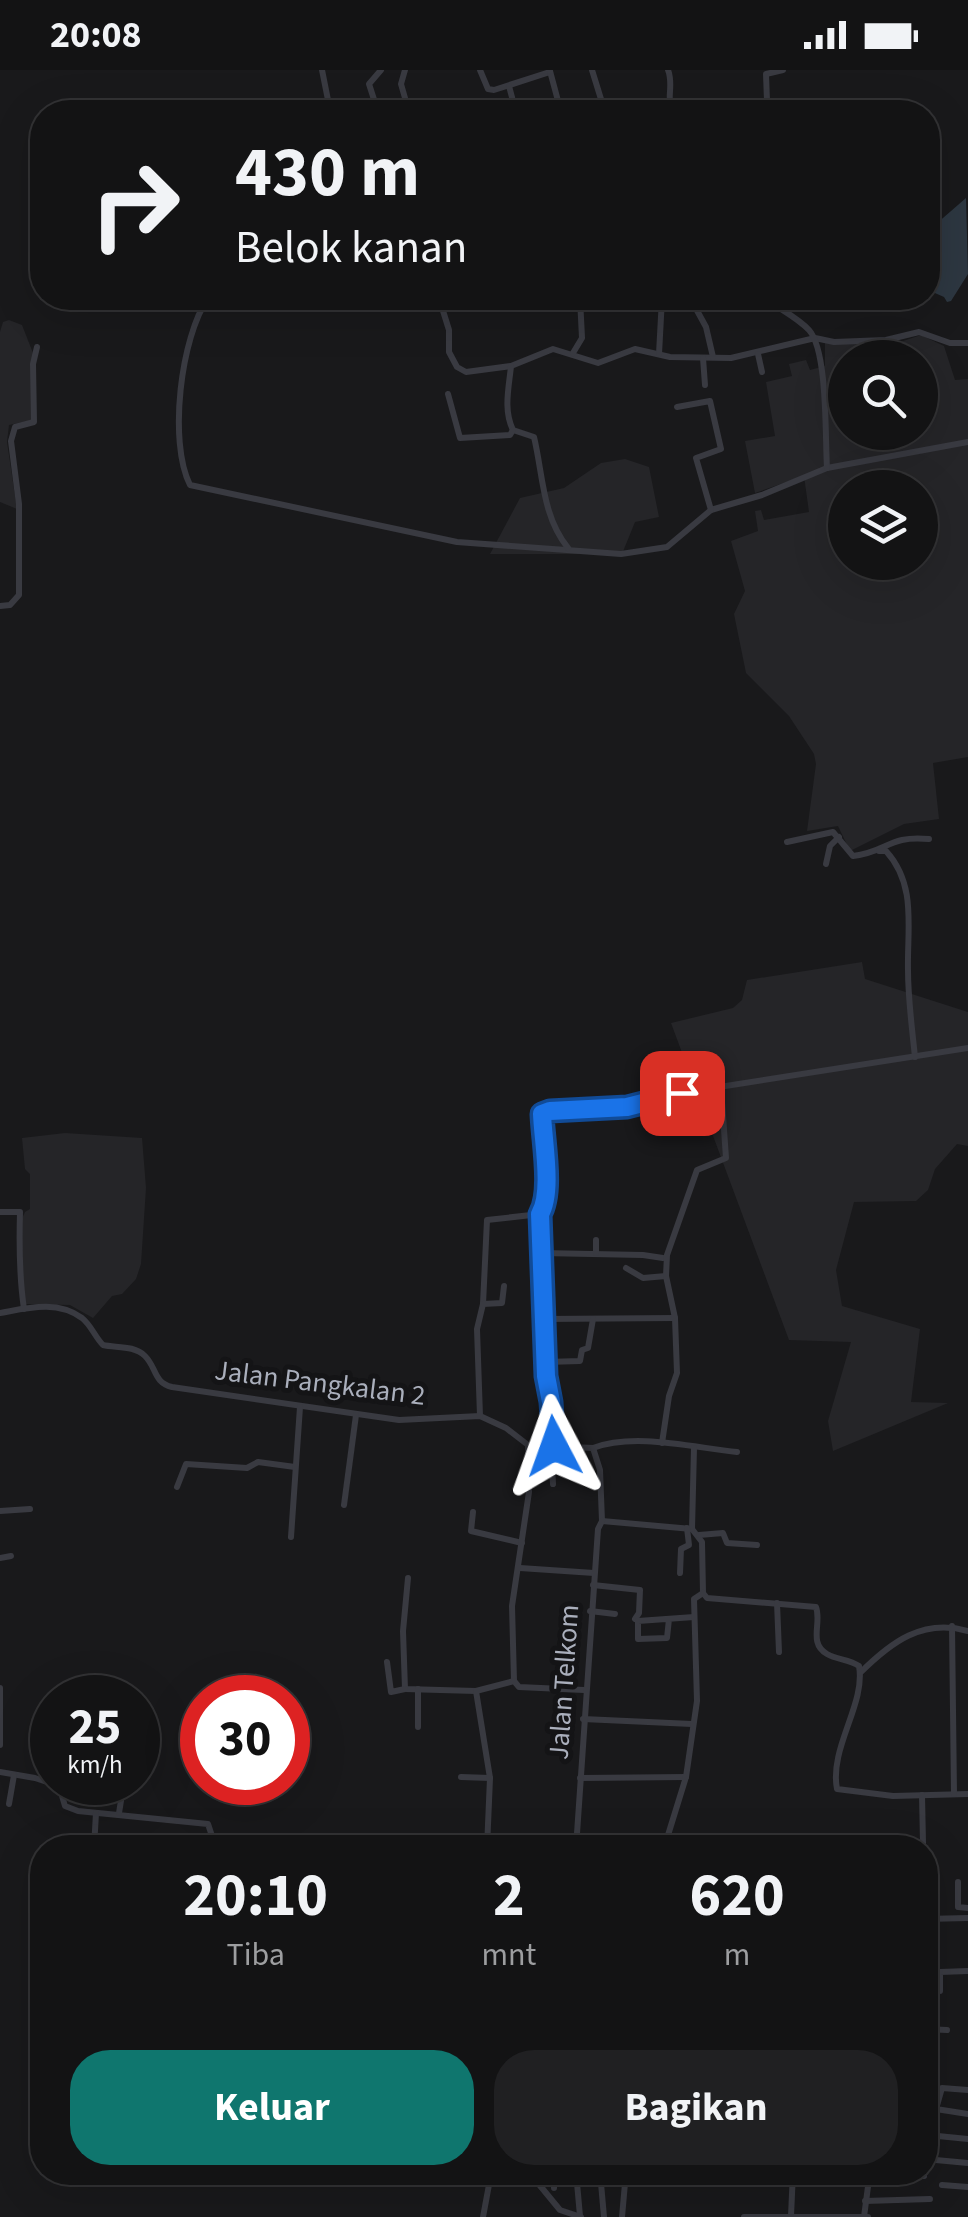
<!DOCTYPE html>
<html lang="id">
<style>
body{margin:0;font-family:"Source Sans 3",sans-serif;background:#202022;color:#f1f3f6;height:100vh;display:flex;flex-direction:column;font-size:38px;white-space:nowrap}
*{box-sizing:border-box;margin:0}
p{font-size:32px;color:#9d9ea0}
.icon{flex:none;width:55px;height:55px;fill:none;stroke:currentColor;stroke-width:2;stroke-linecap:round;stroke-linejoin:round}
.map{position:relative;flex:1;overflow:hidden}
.drawer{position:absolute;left:30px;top:1765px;width:908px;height:350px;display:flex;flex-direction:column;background:#131314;border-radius:40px;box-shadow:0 10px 40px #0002,0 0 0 2px #323234}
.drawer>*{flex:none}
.top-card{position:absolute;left:30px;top:30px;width:910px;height:210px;border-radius:40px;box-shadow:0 10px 40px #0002,0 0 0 2px #323234;background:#131314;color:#f1f3f6;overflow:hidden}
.buttons{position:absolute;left:828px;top:270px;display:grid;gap:20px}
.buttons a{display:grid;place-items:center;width:110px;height:110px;border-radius:50%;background:#131314;box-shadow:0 10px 40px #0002,0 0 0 2px #323234;font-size:50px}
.speed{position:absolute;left:30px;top:1605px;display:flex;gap:20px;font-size:50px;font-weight:700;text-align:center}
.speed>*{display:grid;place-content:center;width:130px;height:130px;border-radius:50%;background:#131314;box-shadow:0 10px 40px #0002,0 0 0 2px #323234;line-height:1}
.speed small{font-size:25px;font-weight:400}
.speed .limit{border:15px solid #d22;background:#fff;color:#111}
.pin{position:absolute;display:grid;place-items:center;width:85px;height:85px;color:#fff;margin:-42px;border-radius:20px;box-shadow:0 5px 15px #0006}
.me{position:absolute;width:110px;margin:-55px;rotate:356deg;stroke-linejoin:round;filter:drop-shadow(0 0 8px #0008)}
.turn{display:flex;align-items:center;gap:35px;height:210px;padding:0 40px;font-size:45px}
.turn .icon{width:130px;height:130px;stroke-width:2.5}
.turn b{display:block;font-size:70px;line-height:85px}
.eta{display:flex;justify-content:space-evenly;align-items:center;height:170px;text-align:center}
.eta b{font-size:60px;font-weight:700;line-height:70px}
.action{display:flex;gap:20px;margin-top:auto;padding:20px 40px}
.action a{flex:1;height:115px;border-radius:40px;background:#0f766e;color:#fff;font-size:40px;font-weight:700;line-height:115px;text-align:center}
.action a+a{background:#202022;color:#f1f3f6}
.status{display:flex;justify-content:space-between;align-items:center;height:70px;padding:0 50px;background:#131314;direction:ltr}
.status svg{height:28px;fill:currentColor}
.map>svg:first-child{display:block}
.built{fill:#252528;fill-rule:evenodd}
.water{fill:#2d3741}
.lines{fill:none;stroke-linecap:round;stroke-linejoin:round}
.minor{stroke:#393a41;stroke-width:6}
.route-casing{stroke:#114b97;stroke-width:25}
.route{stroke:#1a73e8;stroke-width:18}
.labels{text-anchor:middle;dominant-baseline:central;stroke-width:10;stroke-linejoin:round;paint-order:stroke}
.street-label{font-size:28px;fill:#aaafbc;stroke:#141416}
</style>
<div class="status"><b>20:08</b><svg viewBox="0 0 49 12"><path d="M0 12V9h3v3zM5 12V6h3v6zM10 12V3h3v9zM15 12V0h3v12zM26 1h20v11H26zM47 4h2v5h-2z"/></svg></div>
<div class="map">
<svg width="968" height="2147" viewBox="0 0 968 2147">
<rect width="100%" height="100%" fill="#19191b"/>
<g class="built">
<polygon points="9,250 22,255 33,283 32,350 9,355 7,372 17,439 0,432 0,262 3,252"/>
<path d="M921,265L944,276L955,310L968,309V687L933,693L939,749L904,754L850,781L838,756L807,761L816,694L814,684L789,646L746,603L734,544L745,521L731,471L758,461L755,441L761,440L764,450L809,442L804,406L755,423L745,371L775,366L766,312L792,306L789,294L806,290L810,300L825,296V271L870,269L891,275ZM845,288H920V362H845ZM845,418H920V492H845Z"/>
<polygon points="625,389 649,397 659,447 635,452 622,484 490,484 520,428 564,418 601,393"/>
<polygon points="862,892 865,909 968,942 968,1076 957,1074 935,1099 928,1120 916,1131 854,1132 836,1200 842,1236 920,1259 911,1332 948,1333 833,1381 828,1351 851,1272 789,1270 671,953 733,938 742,930 747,910"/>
<polygon points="65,1063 142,1068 146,1118 141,1194 136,1209 122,1224 112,1226 93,1248 70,1235 24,1234 21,1151 25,1142 30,1139 30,1104 25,1099 22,1068"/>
</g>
<polygon class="water" points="966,128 968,204 951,231 947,232 944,227 928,220 928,161"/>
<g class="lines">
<g class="minor">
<polyline points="405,0 401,14 409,42"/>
<polyline points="480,0 488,19 494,20 550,2"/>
<polyline points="592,0 605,42"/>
<path d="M668,0C674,15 666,28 672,42"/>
<polyline points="550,1 561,42"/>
<polyline points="509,16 513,31"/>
<polyline points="632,31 635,42"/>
<polyline points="321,42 328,30 322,0"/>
<polyline points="378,42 369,14 381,0"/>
<polyline points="751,42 767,31 766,4 783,0"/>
<path d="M208,228C181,267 168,371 190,415L457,472L621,484L667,477L711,440L762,425L827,398L968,372"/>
<polyline points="439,228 449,260 449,282 457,297 466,302 511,296 553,279 598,293 635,279 670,287 731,288 815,268 834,272 886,270 919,262 950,273 968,273"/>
<path d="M765,228C779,239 797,247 809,260C828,281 825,368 827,398"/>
<polyline points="694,235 706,257 713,287"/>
<polyline points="573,283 582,268 580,228"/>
<polyline points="659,284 662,228"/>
<polyline points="758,284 762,302"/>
<polyline points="703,288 705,315"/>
<path d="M511,296C509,317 503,340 513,360L534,367C543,404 542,446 568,478"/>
<polyline points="448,324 460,368 510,365 513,360"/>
<polyline points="677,337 710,331 721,379 696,388 711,440"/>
<polyline points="0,536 10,535 19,525 19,434 11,371 15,357 34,352 33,294 37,277"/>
<path d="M787,772L833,762L853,786C888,782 888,765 929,769"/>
<path d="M879,781H886C917,815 907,858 908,900C908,929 912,958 915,987"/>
<polyline points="826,794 830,776 839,767"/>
<path d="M0,1142H20C19,1176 19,1205 24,1239"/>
<polyline points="540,1144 553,1414"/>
<polyline points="541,1183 643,1185 663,1188"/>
<polyline points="596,1183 596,1170"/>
<polyline points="626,1198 643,1208 666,1206"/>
<polyline points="483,1234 487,1150 540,1144 545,1135 542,1044 545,1042 627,1037 668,1025 968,978"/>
<path d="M0,1243C28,1238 57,1230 82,1248C91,1255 95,1267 103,1275C116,1278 134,1275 145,1286C157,1298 153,1312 172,1317L399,1350L480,1346L506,1358L528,1375L593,1378L600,1400L602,1451L692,1459L702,1472L703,1523L707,1528L816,1537C822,1553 808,1573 827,1584C837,1590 849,1589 859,1596C866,1634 829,1678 837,1719L893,1726L968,1724"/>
<polyline points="544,1249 675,1248"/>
<polyline points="546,1292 580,1291 582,1280 588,1278 593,1249"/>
<polyline points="480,1346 477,1259 483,1234 502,1233 504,1216"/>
<polyline points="662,1373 669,1326 677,1303 675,1248 666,1206 667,1185 697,1100 726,1088 721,1017"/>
<path d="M593,1378C635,1362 695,1378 737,1382"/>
<polyline points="177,1417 186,1394 247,1398 258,1392 295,1397"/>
<polyline points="344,1435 356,1345"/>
<polyline points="0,1441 30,1439"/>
<polyline points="473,1442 471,1461 522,1473"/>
<polyline points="692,1459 694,1378"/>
<polyline points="699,1465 723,1463 727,1473 757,1475"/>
<polyline points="291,1467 300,1337"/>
<polyline points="0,1488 11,1486"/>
<polyline points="520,1498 594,1503"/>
<polyline points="680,1503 681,1479 689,1475 687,1458"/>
<polyline points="408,1508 403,1561 405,1619 476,1621"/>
<polyline points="593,1515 640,1520 639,1543 635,1549"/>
<polyline points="777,1533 779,1582"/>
<polyline points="590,1541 615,1544"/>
<polyline points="669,1549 667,1568 638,1569 638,1551 694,1547"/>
<polyline points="952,1556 954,1724"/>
<polyline points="387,1592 391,1622 405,1619"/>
<path d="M860,1603C891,1572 923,1548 968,1561"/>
<polyline points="514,1611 512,1536 529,1422 528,1375"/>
<polyline points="0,1618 0,1675"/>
<polyline points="418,1619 418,1657"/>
<polyline points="583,1649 692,1654"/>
<polyline points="0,1702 35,1708 59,1716 65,1736 78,1741 208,1754 216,1778"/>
<polyline points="461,1707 490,1708"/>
<polyline points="580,1708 686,1707"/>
<polyline points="9,1734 14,1705"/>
<polyline points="119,1743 124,1712"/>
<polyline points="848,1770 923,1773 922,1725"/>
<polyline points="542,1774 576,1773"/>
<polyline points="94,1778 96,1743"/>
<polyline points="487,1778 490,1708 476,1621 514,1611 519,1617 584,1620"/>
<polyline points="576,1778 598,1459 602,1451"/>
<polyline points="664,1778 686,1707 697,1631 694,1529 703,1523"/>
<polyline points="760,1778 760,1777"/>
<polyline points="958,1812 958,1837 968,1838"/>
<polyline points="925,1849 968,1848"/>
<polyline points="940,1921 940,1902 968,1901"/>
<polyline points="925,1959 947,1960"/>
<polyline points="968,2020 942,2018 936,2039 968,2044"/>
<polyline points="925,2068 928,2065 968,2069"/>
<polyline points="925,2089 968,2093"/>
<polyline points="554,2102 554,2118"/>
<polyline points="576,2102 580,2146"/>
<polyline points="600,2102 604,2147"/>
<polyline points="809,2102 830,2102"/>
<polyline points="491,2107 537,2112 560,2140 581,2147"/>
<polyline points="942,2115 968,2117"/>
<polyline points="865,2131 930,2129"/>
<polyline points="791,2146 793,2102"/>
<polyline points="483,2147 491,2104"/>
<polyline points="622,2147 626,2102"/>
<polyline points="744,2147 868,2147"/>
<polyline points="864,2147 869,2109 924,2106"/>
</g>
</g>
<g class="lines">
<g class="route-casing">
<path id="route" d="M554,1376L551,1332L546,1306L540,1144C553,1122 543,1071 542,1044L550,1041L627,1037L682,1023"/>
</g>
<use href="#route" class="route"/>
</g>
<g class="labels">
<g class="street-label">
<text transform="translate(320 1313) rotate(7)">Jalan Pangkalan 2</text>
<text transform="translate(564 1612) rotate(-86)">Jalan Telkom</text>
</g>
</g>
</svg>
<div class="buttons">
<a><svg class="icon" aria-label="search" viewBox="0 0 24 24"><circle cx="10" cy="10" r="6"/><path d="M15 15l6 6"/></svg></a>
<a><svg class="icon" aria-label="layers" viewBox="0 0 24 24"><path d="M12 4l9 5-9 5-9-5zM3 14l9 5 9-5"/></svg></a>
</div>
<div class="speed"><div>25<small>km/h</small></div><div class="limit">30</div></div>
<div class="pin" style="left:682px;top:1023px;background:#d93025"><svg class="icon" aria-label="arrive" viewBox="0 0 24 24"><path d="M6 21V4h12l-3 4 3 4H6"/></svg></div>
<svg class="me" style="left:554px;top:1376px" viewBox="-20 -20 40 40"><path d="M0-17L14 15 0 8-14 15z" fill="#1a73e8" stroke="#fff" stroke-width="4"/></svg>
<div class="top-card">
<div class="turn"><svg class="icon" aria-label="right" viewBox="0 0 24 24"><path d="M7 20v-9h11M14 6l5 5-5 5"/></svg><div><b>430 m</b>Belok kanan</div></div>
</div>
<section class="drawer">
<div class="eta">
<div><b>20:10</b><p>Tiba</p></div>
<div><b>2</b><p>mnt</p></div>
<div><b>620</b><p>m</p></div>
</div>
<div class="action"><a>Keluar</a><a>Bagikan</a></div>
</section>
</div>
